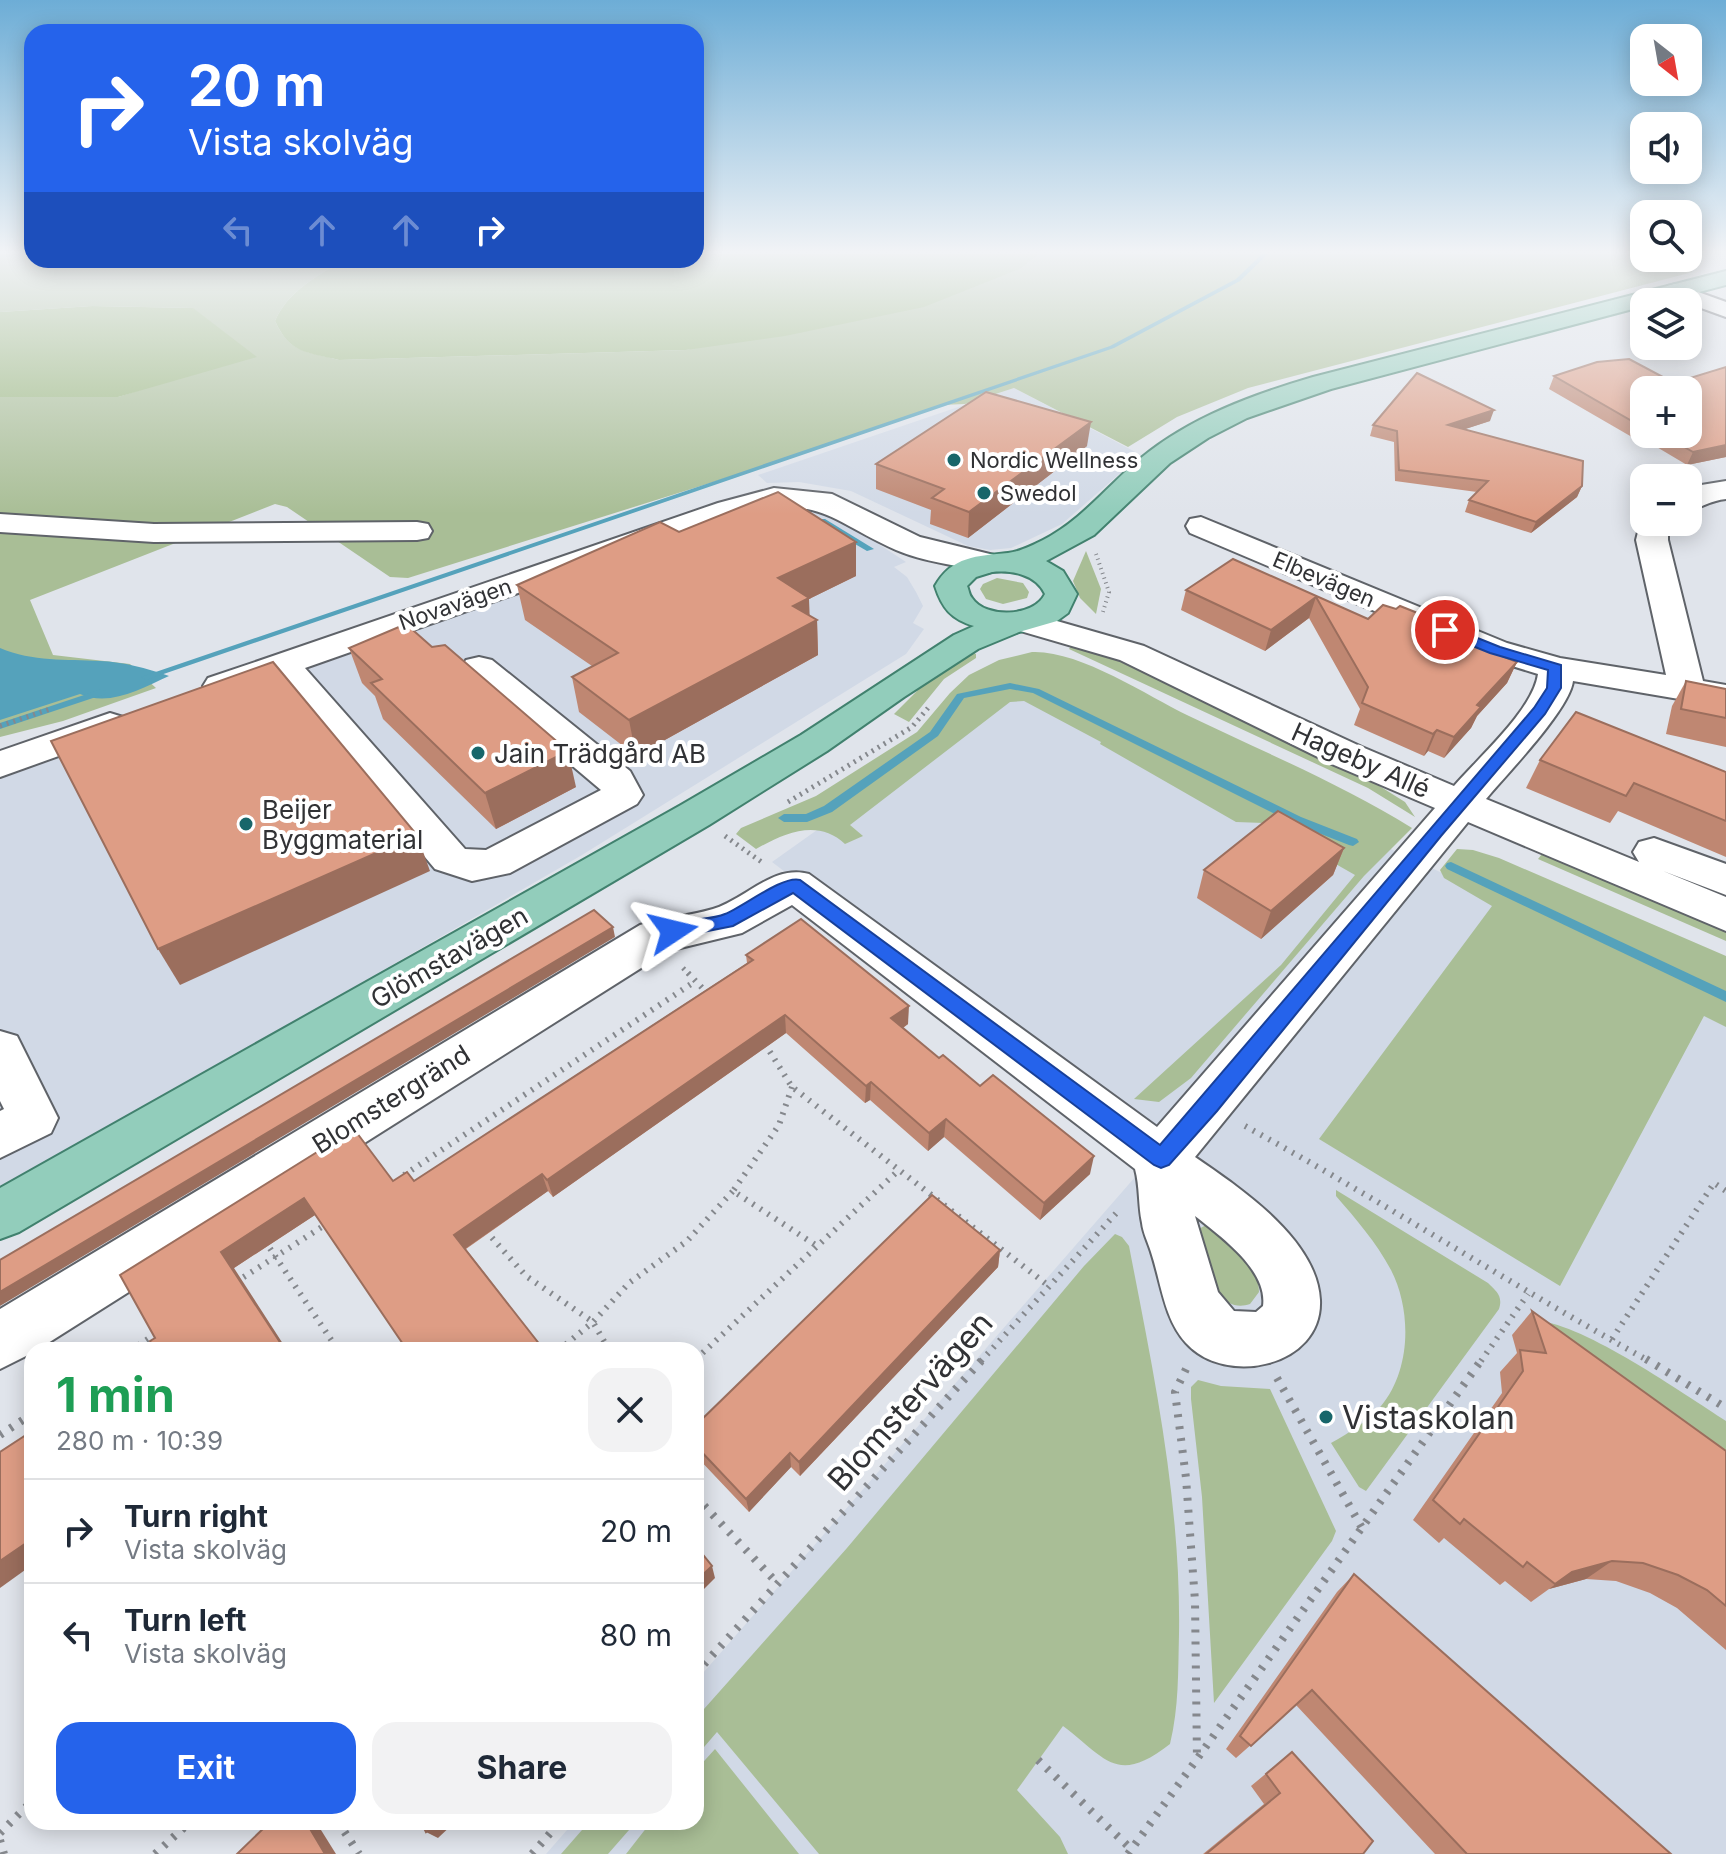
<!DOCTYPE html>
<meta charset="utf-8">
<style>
body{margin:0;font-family:Inter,sans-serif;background:#f2f2f3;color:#1f2937;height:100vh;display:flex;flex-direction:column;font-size:30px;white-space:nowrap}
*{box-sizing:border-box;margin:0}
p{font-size:26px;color:#747a83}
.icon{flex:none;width:44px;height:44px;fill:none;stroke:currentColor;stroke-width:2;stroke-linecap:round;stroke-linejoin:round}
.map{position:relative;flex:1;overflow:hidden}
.drawer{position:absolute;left:24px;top:1342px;width:680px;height:488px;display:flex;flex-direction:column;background:#fff;border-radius:24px;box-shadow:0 4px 20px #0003}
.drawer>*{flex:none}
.guide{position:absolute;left:24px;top:24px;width:680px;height:244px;border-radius:24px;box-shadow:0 4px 20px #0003;background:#2563eb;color:#fff;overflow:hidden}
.needle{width:52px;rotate:149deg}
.controls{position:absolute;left:1630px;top:24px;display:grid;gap:16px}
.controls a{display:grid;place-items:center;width:72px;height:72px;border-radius:16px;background:#fff;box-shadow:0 4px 20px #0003;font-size:40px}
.pin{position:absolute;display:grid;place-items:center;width:68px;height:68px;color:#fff;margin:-34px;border:4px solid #fff;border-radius:50%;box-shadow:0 2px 8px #0007}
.me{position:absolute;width:88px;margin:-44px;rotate:80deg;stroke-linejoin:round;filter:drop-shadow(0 0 6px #0008)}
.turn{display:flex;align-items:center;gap:28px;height:168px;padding:0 32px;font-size:36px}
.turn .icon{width:104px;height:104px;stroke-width:2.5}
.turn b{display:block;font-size:56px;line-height:68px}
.lanes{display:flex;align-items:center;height:76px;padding:0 32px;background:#0003;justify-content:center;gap:40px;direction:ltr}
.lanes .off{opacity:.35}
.round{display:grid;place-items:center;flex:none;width:84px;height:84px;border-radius:24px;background:#f2f2f3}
.overview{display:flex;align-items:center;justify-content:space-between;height:136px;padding:0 32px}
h1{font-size:48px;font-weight:700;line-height:60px;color:#1e9e55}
.cta{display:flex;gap:16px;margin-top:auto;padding:16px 32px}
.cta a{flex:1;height:92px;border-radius:24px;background:#2563eb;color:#fff;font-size:32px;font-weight:700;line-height:92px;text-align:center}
.cta a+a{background:#f2f2f3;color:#1f2937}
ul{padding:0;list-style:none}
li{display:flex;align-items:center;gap:24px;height:104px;padding:0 32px;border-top:2px solid #e0e1e3}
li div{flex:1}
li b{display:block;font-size:30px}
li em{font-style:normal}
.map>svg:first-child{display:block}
.built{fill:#d1d9e6}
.green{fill:#a9be96}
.forest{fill:#99b67d}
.water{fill:#55a2bb}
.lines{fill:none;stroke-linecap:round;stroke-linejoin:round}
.stream{fill:#55a2bb;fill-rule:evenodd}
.minor-casing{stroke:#5f6369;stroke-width:4}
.major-casing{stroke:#41816e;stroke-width:4}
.path-far4{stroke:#85888d;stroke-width:3;stroke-dasharray:1 3;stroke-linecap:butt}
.path-far3{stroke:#85888d;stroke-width:4;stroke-dasharray:1 4;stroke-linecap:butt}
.path-far2{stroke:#85888d;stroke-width:5;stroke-dasharray:2 5;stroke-linecap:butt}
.path-far1{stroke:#85888d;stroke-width:6;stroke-dasharray:2 7;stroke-linecap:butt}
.path{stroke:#85888d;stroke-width:8;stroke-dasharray:3 9;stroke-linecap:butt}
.minor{fill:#fff;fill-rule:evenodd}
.major{fill:#92cdbb;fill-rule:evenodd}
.wall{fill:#bf8772;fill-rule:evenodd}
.shaded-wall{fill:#9b6e5d}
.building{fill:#de9d85;stroke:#9b6e5d;stroke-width:2}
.route{fill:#2563eb;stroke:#184099;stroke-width:2}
.poi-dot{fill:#18666a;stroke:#fff;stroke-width:3}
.labels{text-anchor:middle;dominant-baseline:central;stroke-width:8;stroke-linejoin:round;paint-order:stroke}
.far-poi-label{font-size:22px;fill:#313235;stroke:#fff;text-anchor:start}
.far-street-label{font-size:22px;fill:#313235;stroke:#fff}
.poi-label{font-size:26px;fill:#313235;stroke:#fff;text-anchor:start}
.street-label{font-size:26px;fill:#313235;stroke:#fff}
.near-street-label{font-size:32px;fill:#313235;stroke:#fff}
.near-poi-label{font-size:32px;fill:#313235;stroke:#fff;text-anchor:start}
</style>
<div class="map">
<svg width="1726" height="1854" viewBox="0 0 1726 1854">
<rect width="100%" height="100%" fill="#e0e4eb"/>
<g class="built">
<polygon points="1014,388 1141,455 1062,524 1011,548 990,550 968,546 851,491 799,482 767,483 758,475"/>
<polygon points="789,506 831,513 906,562 894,567 907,577 916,592 923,606 913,623 924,629 906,654 582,855 0,1192 0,779 714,524"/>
<polygon points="1028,680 1726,1005 1726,1854 546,1854 574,1822 696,1822 696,1681 1156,1153 772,862"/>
</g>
<g class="green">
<path d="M0,254H32V260H344C318,275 287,292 275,321C290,354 307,351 339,360L686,350L1022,268L1039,254H1631L1681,264L1693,272L1248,388L1177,417L1128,447L1014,388L965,404L942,405L742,473L408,578L390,577L287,507L275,504L30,600L53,655L130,664L156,688L63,721L0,737V397H118L143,389L193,308L92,306L0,312Z"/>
<polygon points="1086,551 1101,589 1096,614 1080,598 1073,581"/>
<polygon points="997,578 1023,583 1029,592 1027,598 1003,604 986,599 980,589 983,584"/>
<polygon points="1073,643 1119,661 1373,782 1405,802 1415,817 1368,788 1069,649"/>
<polygon points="970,651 976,654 976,658 944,679 909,722 894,714 934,674"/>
<path d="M1032,652C1079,650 1146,695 1189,716C1264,752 1341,784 1412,828L1364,876L1191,1078L1159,1102L1134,1099L1281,965L1355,875L1264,823L1236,822L1100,744L1101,742L1024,701L1010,702L850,825L863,836L845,844C818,818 784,833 756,849L736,834L741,828L816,796L917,732L950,693L969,675L999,660Z"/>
<polygon points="1457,849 1473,850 1499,858 1726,956 1726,1027 1704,1016 1560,1286 1319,1139 1492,906 1444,878 1440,870"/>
<polygon points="1542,854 1726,930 1726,941 1538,859"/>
<path d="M1336,1190L1488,1283C1497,1292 1503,1296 1499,1309L1366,1491L1359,1487L1331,1443C1349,1433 1367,1422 1381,1406C1411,1370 1412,1311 1391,1270C1376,1242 1356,1219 1336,1196Z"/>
<path d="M1208,1224L1226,1229L1258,1279L1259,1292L1250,1304C1215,1316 1203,1261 1191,1237L1195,1231Z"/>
<path d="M1115,1234L1122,1237L1129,1246C1154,1375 1181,1502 1179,1634C1178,1672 1179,1707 1170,1744C1116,1786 1106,1758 1063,1726L1017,1790L1060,1837L1068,1854H819L717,1732L698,1754L696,1718L847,1548L1084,1266Z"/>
<path d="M1538,1321C1584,1324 1684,1394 1726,1421V1492Z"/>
<polygon points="1198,1380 1221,1386 1270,1389 1336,1531 1332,1541 1214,1703 1202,1497 1191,1399 1191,1387"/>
<polygon points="715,1749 799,1854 626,1854 651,1822 696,1822 696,1770"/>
<polygon points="589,1822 636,1822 608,1854 561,1854"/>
</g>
<g class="forest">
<path d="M696,254H1039L1022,268L924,307L785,336L686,350L339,360C307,352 290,354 275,321C287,292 318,275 344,260H696Z"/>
<polygon points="92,306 193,308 257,357 118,397 0,397 0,312"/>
</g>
<path class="water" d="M0,648C33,662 66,659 100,661C124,662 146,668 169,676C140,689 110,707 80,694L0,720Z"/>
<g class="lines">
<g class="stream">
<polygon points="1262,254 1268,254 1240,281 1114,348 149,679 146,680 141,677 1110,346 1236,279"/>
<polygon points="819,519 825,519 874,549 867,551 819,523"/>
<polygon points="1010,683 1039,689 1301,817 1357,839 1359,842 1353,846 1349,845 1293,823 1033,693 1010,689 964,698 938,736 832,812 807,822 784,822 778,818 784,814 806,814 824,806 930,732 957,694"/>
<polygon points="102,689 107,692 105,694 0,729 0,723"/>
<polygon points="1451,862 1726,991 1726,1002 1447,869 1445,866 1447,863"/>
</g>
<g class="minor-casing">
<g id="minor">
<polygon points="1676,284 1726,302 1726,317 1668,296 1665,291 1668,286"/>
<path d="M1726,481V499C1709,501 1703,507 1688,511L1689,487Z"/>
<path d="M774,488L832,494L920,537L998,556L1003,563L998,570L987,573C958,565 923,562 896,550C829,520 820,494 740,515L305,668L465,849L486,850L601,790L466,676L461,668L466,660L479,657L492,660L630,771L643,795L637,804L510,873L472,881L435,869L276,679L221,697L208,694L203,686L208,678L270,657L718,503Z"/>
<polygon points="0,514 154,524 417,522 428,524 432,531 428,538 417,540 154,542 0,532"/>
<path d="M1201,517L1507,643L1560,658L1666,675L1636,540L1638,532L1646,522H1680L1668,535V540L1703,681L1726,685V707L1573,681C1570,709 1506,775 1486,799L1639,862L1633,852L1639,842L1654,838L1726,864V895L1663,871L1726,897V931L1468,822L1195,1157C1240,1188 1317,1239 1320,1300C1323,1367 1225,1387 1186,1343C1164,1319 1161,1282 1151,1252C1148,1242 1143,1233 1142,1223C1138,1205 1140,1187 1135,1169L792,905L742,933L668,951L37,1350H32V1353L0,1369V1309L640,925C664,918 689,916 713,909C746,899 773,864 809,874L1157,1127L1435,808L1334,765L1120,660L1010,628L1005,621L1010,614L1022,611L1144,646L1362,747L1454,786C1479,757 1533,710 1538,674L1483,657L1190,533L1186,526L1190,519ZM1195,1216C1220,1236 1268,1270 1263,1306L1256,1312L1234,1311L1218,1292Z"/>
<polygon points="110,713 123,717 129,725 123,733 0,777 0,751"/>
<polygon points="0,1031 17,1036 58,1118 51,1133 0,1158 0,1111 4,1109 0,1101"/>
</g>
</g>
<g class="major-casing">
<path id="major" d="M1726,271V285L1661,302H1644V306L1331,389L1247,418L1208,438L1170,463L1094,535L1046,561L1063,571L1077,594L1068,613L1057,621L1019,632L978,649L904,697L827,751L709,825L19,1232L0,1239V1188L681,805L801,735L954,635L974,626C951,619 942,608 935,586C952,556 977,556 1008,553C1019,552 1033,545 1043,540C1082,520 1108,485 1141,458C1191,417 1252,395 1313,377ZM992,572C1011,570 1036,574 1045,594C1034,617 986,619 972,598C969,595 969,590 967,586L976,577Z"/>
</g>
<g class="path-far4">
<polyline points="1638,254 1644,255"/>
<polyline points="1661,258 1680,262"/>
</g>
<polyline class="path-far3" points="1096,554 1109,592 1102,615"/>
<g class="path-far2">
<polyline points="0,726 53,708"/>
<polyline points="788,802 912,727 928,708"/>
<polyline points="725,836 763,863"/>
<polyline points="683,968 690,975"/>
</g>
<g class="path-far1">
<polyline points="688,973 709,995"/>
<polyline points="765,1044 792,1087 1050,1287"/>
<polyline points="792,1087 779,1125 733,1191 817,1246"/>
<path d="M1245,1126C1382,1201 1513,1286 1649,1361"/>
<polyline points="404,1175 694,982"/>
<polyline points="486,1231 526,1276 593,1322 609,1350"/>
<polyline points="265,1241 338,1350"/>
<polyline points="236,1282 328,1223"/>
<polyline points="1612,1339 1714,1183 1726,1191"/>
<polyline points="131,1350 157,1333"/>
<polyline points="559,1350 593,1322 629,1283 687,1241 733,1191"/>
<polyline points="696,1359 899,1170"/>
<polyline points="981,1361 1120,1209"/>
<polyline points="1481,1361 1528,1294"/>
</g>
<g class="path">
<polyline points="1646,1359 1726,1408"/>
<polyline points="1186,1369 1175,1392 1186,1478 1195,1601 1197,1759 1482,1359"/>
<polyline points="1277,1378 1362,1528"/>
<polyline points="0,1435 32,1414"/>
<polyline points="696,1497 778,1584"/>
<polyline points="696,1673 983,1359"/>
<polyline points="1038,1760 1131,1849"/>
<polyline points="338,1822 359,1854"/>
<polyline points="0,1833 32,1801"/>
<polyline points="0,1840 4,1854"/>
<polyline points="155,1854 190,1822"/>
<polyline points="532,1854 560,1822"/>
<polyline points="1128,1854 1197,1759"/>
</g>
<use href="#minor" class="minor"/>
<use href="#major" class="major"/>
</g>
<g class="wall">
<path d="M1629,359L1674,383L1726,367V457L1687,465L1650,443L1644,444L1549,389L1554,376L1597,362ZM1644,390H1688V434H1644Z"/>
<polygon points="1490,421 1465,429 1582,486 1577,497 1531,533 1465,512 1469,500 1477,492 1395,481 1394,442 1370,436 1373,425"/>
<polygon points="1087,446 968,538 930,524 931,510 876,489 876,464"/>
<polygon points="679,532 856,576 809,599 809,616 817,620 818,655 636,756 579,712 572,677 592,666 525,620 517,585"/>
<polygon points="1233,559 1368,619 1442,632 1517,662 1507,683 1477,716 1471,728 1444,758 1428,751 1424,756 1354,725 1360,709 1309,618 1265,651 1181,610 1186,590"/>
<polygon points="349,648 576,787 496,829 383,719 375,696 362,683"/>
<polygon points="1686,681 1726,689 1726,747 1666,734 1672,706"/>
<polygon points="1540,760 1726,772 1726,857 1618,811 1610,823 1526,788"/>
<polygon points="1344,848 1333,875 1261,939 1197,898 1204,870"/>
<polygon points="746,955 908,1024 903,1028 939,1058 1090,1174 1040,1220 944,1137 928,1151 870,1100 865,1103 786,1033 553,1197 548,1191 466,1249 544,1350 407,1350 315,1215 234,1268 155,1338 120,1275 393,1181 414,1181 747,963"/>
<polygon points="1000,1250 998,1267 800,1476 791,1467 749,1512 696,1456 696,1425"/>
<polygon points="1532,1311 1726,1451 1726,1650 1677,1608 1650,1593 1616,1581 1586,1579 1549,1589 1531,1602 1505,1581 1500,1585 1444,1538 1439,1543 1413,1520 1502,1393 1500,1372 1517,1353 1512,1335"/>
<polygon points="1354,1574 1671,1854 1435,1854 1296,1705 1236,1758 1226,1749 1337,1592"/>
<polygon points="1292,1752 1363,1854 1203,1854 1264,1804 1251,1786"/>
</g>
<g class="shaded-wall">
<polygon points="1494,410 1490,421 1444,436 1448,425"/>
<polygon points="1091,422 1087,446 968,538 969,512"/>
<polygon points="1648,434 1654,434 1650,443 1644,444"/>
<polygon points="1726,445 1726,457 1687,465 1693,452"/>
<polygon points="1582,486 1577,497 1531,533 1536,522"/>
<polygon points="856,542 856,576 809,599 810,624 817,620 818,655 636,756 629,720 778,578"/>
<polygon points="1316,597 1309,618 1265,651 1271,630"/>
<polygon points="1517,662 1507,683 1477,716 1471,728 1444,758 1454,737 1477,705"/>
<polygon points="1437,730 1428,751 1424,756 1433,734"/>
<polygon points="568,751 576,787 496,829 485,793"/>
<polygon points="417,835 430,871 180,985 158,949"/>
<polygon points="1344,848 1333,875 1261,939 1271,911"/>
<polygon points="613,927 615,937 0,1306 0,1292"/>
<polygon points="909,1006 908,1024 891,1036 891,1018"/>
<polygon points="785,1015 786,1033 553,1197 547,1180"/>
<polygon points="871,1082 870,1100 865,1103 866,1086"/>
<polygon points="946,1119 944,1137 928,1151 929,1133"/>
<polygon points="1094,1156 1090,1174 1040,1220 1044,1203"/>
<polygon points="542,1174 548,1191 462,1251 454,1235"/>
<polygon points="304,1198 315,1215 234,1268 287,1350 285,1350 221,1252"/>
<polygon points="1000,1250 998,1267 800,1476 799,1462"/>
<polygon points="790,1453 791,1467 749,1512 746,1499"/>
<polygon points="32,1539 32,1565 0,1588 0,1561"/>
<polygon points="1612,1561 1586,1579 1549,1589 1572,1572"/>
<polygon points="712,1566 715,1578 696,1597 696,1581"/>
<polygon points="306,1822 316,1822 336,1854 325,1854"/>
<polygon points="437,1822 455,1822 438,1838 426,1832"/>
</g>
<g class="building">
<polygon points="1629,359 1674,383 1726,367 1726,445 1693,452 1662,434 1688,434 1688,390 1644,390 1644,428 1554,376 1597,362"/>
<polygon points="1417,373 1494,410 1448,425 1583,461 1582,486 1536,522 1469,500 1488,481 1399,470 1397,431 1373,425"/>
<polygon points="986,392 1091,422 969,512 932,498 944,489 876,464"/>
<polygon points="778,492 856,542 778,578 809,598 793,606 817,620 629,720 572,677 618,653 517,585 660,522 679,532"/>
<polygon points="1233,559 1368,619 1383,605 1396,609 1400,606 1445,624 1439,631 1517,662 1477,705 1481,707 1454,737 1437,730 1433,734 1362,703 1368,687 1316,597 1271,630 1186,590"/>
<polygon points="406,624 432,647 445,645 568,751 485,793 371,683 382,679 349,648"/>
<polygon points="273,662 417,835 158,949 51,741"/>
<polygon points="1686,681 1726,689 1726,718 1681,709"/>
<polygon points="1576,712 1726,772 1726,821 1634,783 1626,796 1540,760"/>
<polygon points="1278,811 1344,848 1271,911 1204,870"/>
<polygon points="594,910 613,927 0,1292 0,1260"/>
<polygon points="801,919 909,1006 891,1018 939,1058 943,1055 980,1086 993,1075 1094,1156 1044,1203 946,1119 929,1133 871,1082 866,1086 785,1015 547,1180 542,1174 454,1235 544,1350 407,1350 304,1198 221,1252 285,1350 155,1350 150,1341 155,1338 120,1275 354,1129 393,1181 407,1172 414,1181 753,960 746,955"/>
<polygon points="932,1195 1000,1250 799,1462 790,1453 746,1499 696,1446 696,1425"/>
<polygon points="1532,1311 1726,1451 1726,1606 1707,1590 1678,1575 1643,1563 1612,1561 1572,1572 1555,1584 1527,1562 1523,1567 1464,1519 1460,1524 1433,1500 1523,1371 1520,1350 1546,1353"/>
<polygon points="32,1431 32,1539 0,1561 0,1452"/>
<polygon points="696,1546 712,1566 696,1581"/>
<polygon points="1354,1574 1671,1854 1467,1854 1312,1690 1251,1746 1240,1736"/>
<polygon points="1292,1752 1373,1841 1363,1854 1206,1854 1280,1793 1266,1774"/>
<polygon points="270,1822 306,1822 325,1854 237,1854"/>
<polygon points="421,1822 437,1822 426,1832"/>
</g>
<linearGradient id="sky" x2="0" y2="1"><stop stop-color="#6dadd6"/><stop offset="0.49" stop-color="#f1f3f6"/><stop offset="1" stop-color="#f1f3f6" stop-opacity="0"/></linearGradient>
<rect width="1726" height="514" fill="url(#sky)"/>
<path class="route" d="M1445,625L1500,647L1561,665V688L1545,714L1441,836L1217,1111L1169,1165L1161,1168L1154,1165L793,893L733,926L673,938L664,931C675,916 708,922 725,914C743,907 783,875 800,880L1160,1145L1534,708L1547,688L1548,670L1490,653L1440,633L1438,630Z"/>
<g class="poi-dot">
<circle cx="954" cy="460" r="8"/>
<circle cx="984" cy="493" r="8"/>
<circle cx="478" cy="753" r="8"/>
<circle cx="246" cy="824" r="8"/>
<circle cx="1326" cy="1417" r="8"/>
</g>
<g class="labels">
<g class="far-poi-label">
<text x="970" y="460">Nordic Wellness</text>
<text x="1000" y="493">Swedol</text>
</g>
<g class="far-street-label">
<text transform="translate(1324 579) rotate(23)">Elbevägen</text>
<text transform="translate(455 604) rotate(-19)">Novavägen</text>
</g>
<g class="poi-label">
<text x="494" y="753">Jain Trädgård AB</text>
<text x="262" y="809">Beijer<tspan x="262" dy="30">Byggmaterial</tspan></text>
</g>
<g class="street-label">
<text transform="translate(1361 760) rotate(24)">Hageby Allé</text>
<text transform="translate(449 957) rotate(-30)">Glömstavägen</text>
<text transform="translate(391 1099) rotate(-32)">Blomstergränd</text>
</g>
<g class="near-street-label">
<text transform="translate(910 1401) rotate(-48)">Blomstervägen</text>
</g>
<g class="near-poi-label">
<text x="1342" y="1417">Vistaskolan</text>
</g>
</g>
</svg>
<div class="controls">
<a><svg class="needle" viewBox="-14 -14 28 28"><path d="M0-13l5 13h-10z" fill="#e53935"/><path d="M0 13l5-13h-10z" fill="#747a83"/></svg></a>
<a><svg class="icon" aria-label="sound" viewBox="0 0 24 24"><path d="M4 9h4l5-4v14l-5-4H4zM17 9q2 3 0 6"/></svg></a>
<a><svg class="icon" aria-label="search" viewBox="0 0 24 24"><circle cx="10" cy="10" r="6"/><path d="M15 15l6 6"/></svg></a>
<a><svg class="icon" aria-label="layers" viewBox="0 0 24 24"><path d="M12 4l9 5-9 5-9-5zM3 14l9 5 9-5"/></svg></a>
<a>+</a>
<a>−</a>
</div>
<div class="pin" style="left:1445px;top:630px;background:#d93025"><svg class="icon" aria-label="arrive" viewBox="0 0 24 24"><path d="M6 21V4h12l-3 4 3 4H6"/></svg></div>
<svg class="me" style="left:673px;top:931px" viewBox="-20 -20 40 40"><path d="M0-17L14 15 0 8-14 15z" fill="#2563eb" stroke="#fff" stroke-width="4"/></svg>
<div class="guide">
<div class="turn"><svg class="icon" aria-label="right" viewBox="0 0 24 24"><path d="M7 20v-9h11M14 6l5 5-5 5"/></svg><div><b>20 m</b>Vista skolväg</div></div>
<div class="lanes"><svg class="icon off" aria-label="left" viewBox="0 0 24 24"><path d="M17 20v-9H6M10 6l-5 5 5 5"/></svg><svg class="icon off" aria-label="ahead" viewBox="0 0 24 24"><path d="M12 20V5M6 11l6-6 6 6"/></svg><svg class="icon off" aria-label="ahead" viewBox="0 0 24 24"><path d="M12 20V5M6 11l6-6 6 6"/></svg><svg class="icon" aria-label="right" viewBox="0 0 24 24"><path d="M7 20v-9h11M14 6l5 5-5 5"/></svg></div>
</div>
<section class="drawer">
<div class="overview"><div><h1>1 min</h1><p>280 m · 10:39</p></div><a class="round"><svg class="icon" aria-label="close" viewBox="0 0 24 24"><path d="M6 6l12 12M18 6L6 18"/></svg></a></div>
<ul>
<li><svg class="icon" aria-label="right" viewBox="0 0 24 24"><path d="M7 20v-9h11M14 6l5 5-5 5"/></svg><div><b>Turn right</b><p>Vista skolväg</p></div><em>20 m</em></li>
<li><svg class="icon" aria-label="left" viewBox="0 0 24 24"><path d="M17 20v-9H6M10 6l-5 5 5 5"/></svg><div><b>Turn left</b><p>Vista skolväg</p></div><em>80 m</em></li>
</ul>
<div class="cta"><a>Exit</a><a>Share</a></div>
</section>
</div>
